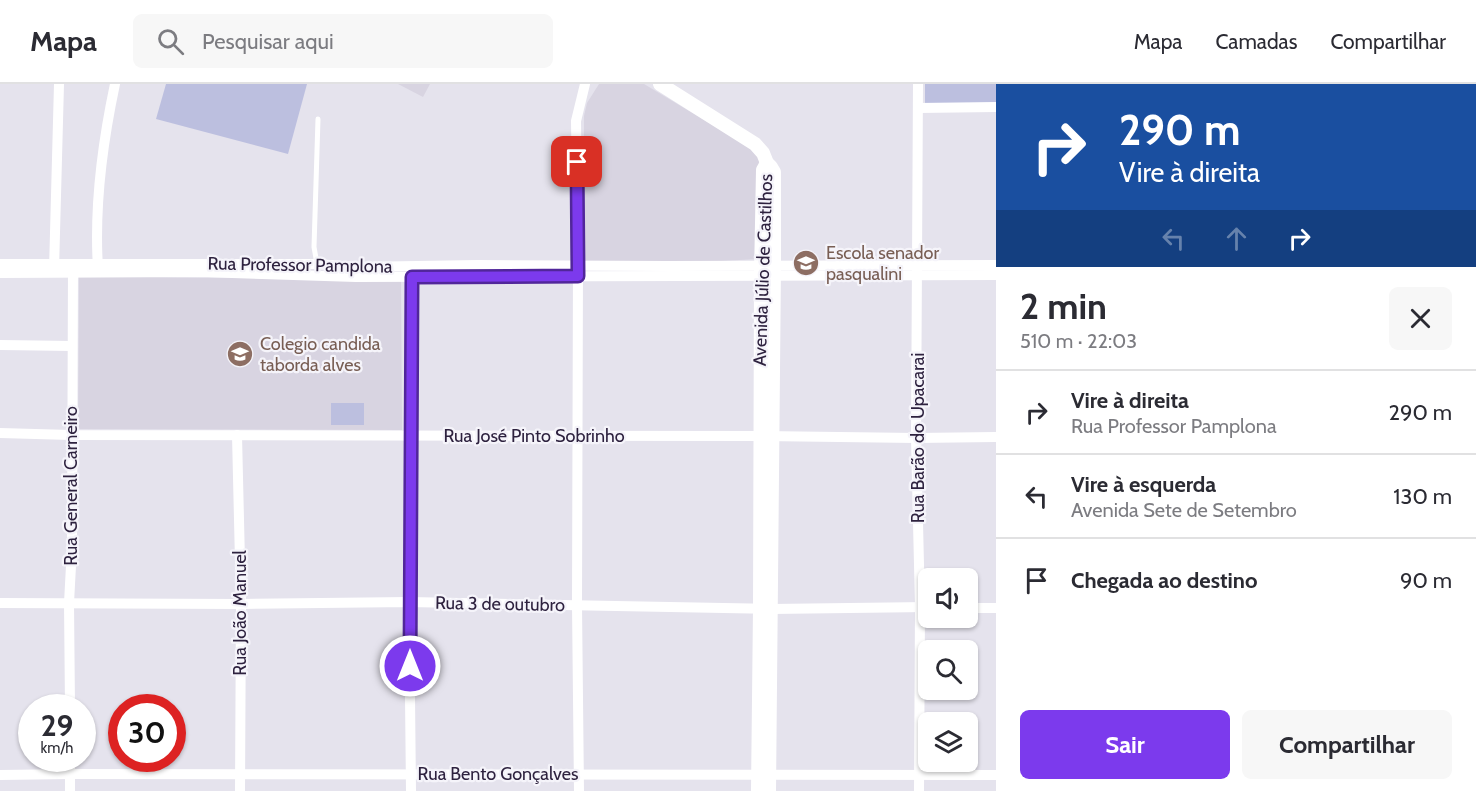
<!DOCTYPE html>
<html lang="pt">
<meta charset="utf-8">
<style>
body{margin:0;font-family:Cabin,sans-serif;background:#f7f7f7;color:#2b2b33;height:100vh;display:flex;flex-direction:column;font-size:22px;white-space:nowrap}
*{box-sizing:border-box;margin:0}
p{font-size:20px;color:#7c7c81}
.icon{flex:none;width:33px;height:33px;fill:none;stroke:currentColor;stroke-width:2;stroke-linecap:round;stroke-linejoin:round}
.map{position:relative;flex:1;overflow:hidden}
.sheet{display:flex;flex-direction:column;background:#fff;width:480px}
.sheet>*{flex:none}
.hud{background:#1a4fa0;color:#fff;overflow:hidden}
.buttons{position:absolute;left:918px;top:484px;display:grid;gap:12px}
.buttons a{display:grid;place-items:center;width:60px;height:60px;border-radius:9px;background:#fff;box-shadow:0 2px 4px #0004;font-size:30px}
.speed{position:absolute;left:18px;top:610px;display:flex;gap:12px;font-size:30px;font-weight:700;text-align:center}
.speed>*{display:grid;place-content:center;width:78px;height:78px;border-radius:50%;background:#fff;box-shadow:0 2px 4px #0004;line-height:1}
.speed small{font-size:15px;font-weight:400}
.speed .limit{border:9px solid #d22;background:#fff;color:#111}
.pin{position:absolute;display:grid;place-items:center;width:51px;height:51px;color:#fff;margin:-26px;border-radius:12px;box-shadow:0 3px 9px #0006}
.me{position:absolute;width:66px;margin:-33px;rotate:0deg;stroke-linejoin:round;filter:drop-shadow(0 0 4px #0008)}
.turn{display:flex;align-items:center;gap:21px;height:126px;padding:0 24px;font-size:27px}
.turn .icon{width:78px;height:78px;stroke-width:2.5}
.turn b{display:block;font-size:42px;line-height:51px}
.lanes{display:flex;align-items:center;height:57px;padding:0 24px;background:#0003;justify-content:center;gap:30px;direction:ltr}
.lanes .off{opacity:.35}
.round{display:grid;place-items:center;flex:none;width:63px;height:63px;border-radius:9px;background:#f7f7f7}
.head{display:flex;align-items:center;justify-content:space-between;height:102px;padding:0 24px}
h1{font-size:36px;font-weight:700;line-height:45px}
.button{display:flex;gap:12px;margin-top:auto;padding:12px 24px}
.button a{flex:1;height:69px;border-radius:9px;background:#7c3aed;color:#fff;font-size:24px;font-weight:700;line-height:69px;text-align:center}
.button a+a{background:#f7f7f7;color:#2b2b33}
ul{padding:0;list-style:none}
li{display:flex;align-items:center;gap:18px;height:84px;padding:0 24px;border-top:2px solid #e1e1e2}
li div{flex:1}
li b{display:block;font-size:22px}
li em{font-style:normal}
header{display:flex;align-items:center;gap:36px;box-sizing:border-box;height:84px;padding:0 30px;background:#fff;border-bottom:2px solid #e1e1e2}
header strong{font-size:28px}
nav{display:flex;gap:33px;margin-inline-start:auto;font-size:21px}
.search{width:420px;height:54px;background:#f7f7f7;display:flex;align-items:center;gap:15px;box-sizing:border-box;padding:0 21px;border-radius:9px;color:#7c7c81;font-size:22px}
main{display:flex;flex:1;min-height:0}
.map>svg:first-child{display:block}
.built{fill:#d8d4e1}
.green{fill:#bcbfdf}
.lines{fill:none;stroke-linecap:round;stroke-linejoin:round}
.service{stroke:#fff;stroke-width:5}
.minor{stroke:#fff;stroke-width:10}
.tertiary{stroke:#fff;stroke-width:14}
.route-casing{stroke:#51269a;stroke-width:15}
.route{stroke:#7c3aed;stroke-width:10}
.labels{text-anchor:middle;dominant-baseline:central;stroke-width:4.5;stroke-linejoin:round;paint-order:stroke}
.education-label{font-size:18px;fill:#785e54;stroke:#f5f4fa;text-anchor:start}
.street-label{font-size:18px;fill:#2e223f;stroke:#f5f4fa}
</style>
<header>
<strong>Mapa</strong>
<div class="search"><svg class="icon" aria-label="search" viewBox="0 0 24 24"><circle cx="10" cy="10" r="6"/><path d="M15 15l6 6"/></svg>Pesquisar aqui</div>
<nav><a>Mapa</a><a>Camadas</a><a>Compartilhar</a></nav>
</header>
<main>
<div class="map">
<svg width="996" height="707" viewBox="0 0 996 707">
<rect width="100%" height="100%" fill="#e5e3ed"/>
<g class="built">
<polygon points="398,0 430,0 423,13"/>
<polygon points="599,0 644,0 759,69 758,175 668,180 584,178 584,32 587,19"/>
<polygon points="79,192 401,196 402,346 78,345"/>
</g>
<g class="green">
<polygon points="166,0 307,0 288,70 156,35"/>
<polygon points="925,0 996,0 996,20 925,22"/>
<rect x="331" y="319" width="33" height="22"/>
</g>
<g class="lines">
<polyline class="service" points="317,180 314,163 318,35"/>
<g class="minor">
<polyline points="918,0 916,354 920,523 919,707"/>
<polyline points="918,24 996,23"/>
<polyline points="0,180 317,180 356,183 478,181 667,182 996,181"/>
<path d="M98,184C94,122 102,61 115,0"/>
<polyline points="54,186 59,0"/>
<polyline points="0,189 200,188 356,193 996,191"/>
<polyline points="0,261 72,262"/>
<polyline points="0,349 71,351 759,352 916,354 996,353"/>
<polyline points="237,351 241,520 240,707"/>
<polyline points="0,519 241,520 409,518 771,525 928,523"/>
<polyline points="968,524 996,524"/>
<polyline points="70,624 69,519 72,463 73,183"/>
<polyline points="0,691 70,690 996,691"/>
<polyline points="70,707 70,675"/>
<polyline points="411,707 409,518 413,188"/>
<polyline points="579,707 577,521 578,182 576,37 585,0"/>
</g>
<g class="tertiary">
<polyline points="660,0 755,60 763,69 767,79 771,83 774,88 774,181 769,707"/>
<polyline points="758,707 760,524 761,192 763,86 767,79"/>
</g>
</g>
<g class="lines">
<g class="route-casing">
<polyline id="route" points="410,582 412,193 578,192 577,78"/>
</g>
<use href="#route" class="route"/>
</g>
<defs>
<g id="school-disc" transform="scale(1.35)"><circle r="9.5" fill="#8d6e63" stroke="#f5f4fa"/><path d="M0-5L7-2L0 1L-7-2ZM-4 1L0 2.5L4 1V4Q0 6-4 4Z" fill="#fff"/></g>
</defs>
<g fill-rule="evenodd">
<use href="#school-disc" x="806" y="179"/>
<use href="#school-disc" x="240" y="270"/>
</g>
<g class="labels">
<g class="education-label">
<text x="826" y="169">Escola senador<tspan x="826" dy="21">pasqualini</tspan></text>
<text x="260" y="260">Colegio candida<tspan x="260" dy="21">taborda alves</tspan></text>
</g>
<g class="street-label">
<text transform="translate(300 181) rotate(1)">Rua Professor Pamplona</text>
<text transform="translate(763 186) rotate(-88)">Avenida Júlio de Castilhos</text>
<text x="534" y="352">Rua José Pinto Sobrinho</text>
<text transform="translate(918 354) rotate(-90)">Rua Barão do Upacarai</text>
<text transform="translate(71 402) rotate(-90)">Rua General Carneiro</text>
<text transform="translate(500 520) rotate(1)">Rua 3 de outubro</text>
<text transform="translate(240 529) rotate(-90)">Rua João Manuel</text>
<text x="498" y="690">Rua Bento Gonçalves</text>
</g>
</g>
</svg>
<div class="buttons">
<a><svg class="icon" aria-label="sound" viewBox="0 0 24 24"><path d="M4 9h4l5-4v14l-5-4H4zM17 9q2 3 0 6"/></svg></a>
<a><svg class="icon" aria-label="search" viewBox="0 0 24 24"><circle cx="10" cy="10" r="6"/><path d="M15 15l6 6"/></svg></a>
<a><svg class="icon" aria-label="layers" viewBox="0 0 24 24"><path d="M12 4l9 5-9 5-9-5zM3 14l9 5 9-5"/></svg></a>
</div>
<div class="speed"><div>29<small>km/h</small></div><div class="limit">30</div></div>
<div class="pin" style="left:577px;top:78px;background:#d93025"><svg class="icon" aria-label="arrive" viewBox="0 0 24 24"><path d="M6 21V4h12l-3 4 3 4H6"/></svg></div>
<svg class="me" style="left:410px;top:582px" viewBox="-20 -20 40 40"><circle r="17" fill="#7c3aed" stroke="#fff" stroke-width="3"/><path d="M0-11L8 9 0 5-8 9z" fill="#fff"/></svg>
</div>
<section class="sheet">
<div class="hud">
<div class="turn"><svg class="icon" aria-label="right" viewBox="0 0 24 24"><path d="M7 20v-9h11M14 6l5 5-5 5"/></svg><div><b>290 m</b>Vire à direita</div></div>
<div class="lanes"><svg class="icon off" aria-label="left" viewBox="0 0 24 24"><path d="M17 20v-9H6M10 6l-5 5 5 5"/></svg><svg class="icon off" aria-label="ahead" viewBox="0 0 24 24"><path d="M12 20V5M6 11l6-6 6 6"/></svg><svg class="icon" aria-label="right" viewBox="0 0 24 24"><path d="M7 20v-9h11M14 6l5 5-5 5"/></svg></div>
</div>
<div class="head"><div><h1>2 min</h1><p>510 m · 22:03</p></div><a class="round"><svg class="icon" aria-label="close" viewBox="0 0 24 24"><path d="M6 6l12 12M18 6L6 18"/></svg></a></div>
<ul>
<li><svg class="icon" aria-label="right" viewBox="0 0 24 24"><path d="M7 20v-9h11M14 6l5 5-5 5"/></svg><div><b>Vire à direita</b><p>Rua Professor Pamplona</p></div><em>290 m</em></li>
<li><svg class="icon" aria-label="left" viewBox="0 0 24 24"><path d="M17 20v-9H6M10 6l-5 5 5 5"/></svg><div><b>Vire à esquerda</b><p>Avenida Sete de Setembro</p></div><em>130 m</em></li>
<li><svg class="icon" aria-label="arrive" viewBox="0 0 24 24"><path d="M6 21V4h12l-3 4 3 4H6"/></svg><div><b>Chegada ao destino</b></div><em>90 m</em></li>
</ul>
<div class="button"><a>Sair</a><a>Compartilhar</a></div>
</section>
</main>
